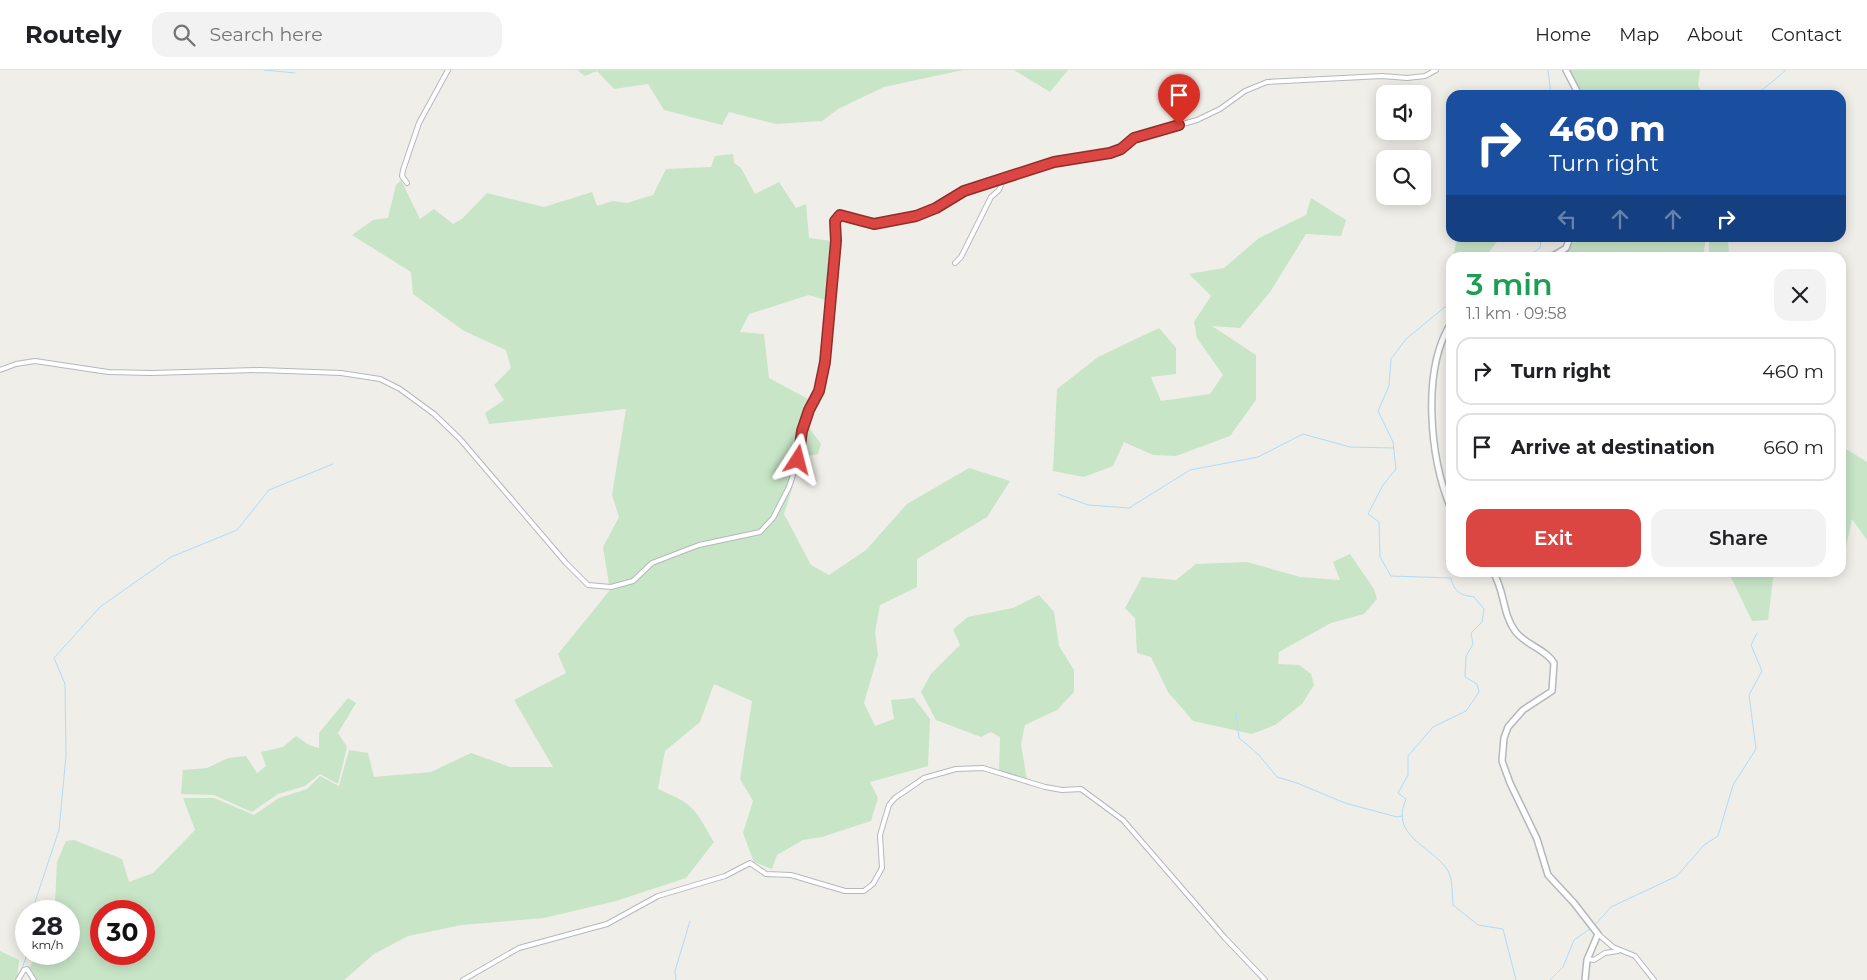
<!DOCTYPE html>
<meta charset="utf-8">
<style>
body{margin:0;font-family:Montserrat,sans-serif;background:#f2f2f2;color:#202124;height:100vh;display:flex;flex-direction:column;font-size:19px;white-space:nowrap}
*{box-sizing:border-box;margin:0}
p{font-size:16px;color:#757577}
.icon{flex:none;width:28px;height:28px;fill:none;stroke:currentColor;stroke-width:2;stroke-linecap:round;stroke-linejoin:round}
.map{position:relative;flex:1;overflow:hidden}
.panel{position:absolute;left:1446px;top:182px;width:400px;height:325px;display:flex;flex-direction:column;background:#fff;border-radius:15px;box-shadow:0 2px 12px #0003}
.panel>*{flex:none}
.top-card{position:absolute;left:1446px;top:20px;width:400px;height:152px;border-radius:15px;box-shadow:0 2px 12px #0003;background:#1a4fa0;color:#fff;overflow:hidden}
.tools{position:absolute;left:1376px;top:15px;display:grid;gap:10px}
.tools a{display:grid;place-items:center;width:55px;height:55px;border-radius:10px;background:#fff;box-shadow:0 2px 12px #0003;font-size:25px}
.speed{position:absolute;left:15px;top:830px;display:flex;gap:10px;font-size:25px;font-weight:700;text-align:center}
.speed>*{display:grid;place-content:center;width:65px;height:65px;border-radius:50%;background:#fff;box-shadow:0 2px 12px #0003;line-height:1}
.speed small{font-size:12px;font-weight:400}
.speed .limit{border:8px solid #d22;background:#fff;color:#111}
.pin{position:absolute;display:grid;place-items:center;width:42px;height:42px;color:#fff;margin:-51px -21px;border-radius:50% 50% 50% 0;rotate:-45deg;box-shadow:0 0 5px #0007}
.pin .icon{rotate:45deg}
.me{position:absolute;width:55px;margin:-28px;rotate:9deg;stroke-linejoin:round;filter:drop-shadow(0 0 4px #0008)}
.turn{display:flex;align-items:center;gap:18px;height:105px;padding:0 20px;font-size:22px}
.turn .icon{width:65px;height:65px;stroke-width:2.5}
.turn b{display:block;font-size:35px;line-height:42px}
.lanes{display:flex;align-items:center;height:48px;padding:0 20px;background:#0003;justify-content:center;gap:25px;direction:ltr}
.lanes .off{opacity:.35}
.round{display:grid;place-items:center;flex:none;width:52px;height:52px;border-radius:15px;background:#f2f2f2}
.head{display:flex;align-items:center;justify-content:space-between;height:85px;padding:0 20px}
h1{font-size:30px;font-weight:600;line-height:38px;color:#1e9e55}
.action{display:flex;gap:10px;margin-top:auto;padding:10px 20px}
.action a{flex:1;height:58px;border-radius:15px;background:#dc4642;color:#fff;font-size:20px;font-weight:600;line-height:58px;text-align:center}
.action a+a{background:#f2f2f2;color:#202124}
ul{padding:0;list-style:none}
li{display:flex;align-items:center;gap:15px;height:68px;margin:0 10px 8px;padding:0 10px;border:2px solid #e0e0e0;border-radius:15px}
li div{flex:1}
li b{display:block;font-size:19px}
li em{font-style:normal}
header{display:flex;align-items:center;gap:30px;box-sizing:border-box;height:70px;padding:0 25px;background:#fff;border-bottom:1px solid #e0e0e0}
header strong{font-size:24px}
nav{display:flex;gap:28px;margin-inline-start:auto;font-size:18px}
.search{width:350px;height:45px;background:#f2f2f2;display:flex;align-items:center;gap:12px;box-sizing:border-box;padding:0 18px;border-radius:15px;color:#757577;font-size:19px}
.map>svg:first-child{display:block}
.green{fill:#c8e5c7;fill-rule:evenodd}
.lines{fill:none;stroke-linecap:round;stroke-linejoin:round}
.stream{stroke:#afdcf8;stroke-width:1}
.street-casing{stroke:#b5b8bb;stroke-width:6}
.secondary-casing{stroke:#b4b7bb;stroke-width:8}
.street{stroke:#fff;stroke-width:4}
.secondary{stroke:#fff;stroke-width:5}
.route-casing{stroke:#8f2e2b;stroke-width:12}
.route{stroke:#dc4642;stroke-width:9}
</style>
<header>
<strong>Routely</strong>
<div class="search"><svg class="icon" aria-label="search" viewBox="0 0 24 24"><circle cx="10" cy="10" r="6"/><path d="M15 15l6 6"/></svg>Search here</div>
<nav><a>Home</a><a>Map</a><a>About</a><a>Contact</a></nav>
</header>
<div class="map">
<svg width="1867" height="910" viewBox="0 0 1867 910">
<rect width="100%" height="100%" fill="#f0eee8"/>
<g class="green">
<polygon points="577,0 963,0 884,17 838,39 822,51 776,54 729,42 722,55 664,40 648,14 614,19 597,1 585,6"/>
<polygon points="1014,0 1068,0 1050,22"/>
<polygon points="1564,0 1700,0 1698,16 1704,25 1575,25"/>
<path d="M733,84L734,93L741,98L755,124L779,112L796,138L806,134L809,168L833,171L829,231L809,225L749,244L740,262L764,264L769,308L810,330L803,349L821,374L818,384L802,387L784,444L811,495L829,505L866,480L907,434L969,398L1010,411L987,447L917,489V517L880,535L875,562L878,585L864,633L875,656L894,649L891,630L914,628L930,649L928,696L870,712L878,728L871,751L822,767L803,770L777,785L772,799L754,792L743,763L753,731L740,709L752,631L714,614L700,652L665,681L658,719C696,736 693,736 714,772L686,808L616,831L544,848L462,855L408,866L374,884L344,910H35L28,901L36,884H69V841H52L55,833L57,792L66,771L74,770L122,789L129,812L153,803L195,760L183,728H214L254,745L279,728L307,719L320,706L339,716L349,680L368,683L374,707L431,702L471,683L510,697H553L514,630L566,603L558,584L610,520L603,477L619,447L612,425L626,339L489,354L485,343L504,330L494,315L511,298L506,280L464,261L413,224L411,202L352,165L373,150L388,148L396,115L401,110L420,149L434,139L453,154L462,149L487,123L544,137L592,122L597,136L613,131L627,133L653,125L666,99L711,97L715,86ZM101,841H144V884H101Z"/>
<polygon points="1311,128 1346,150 1341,166 1306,164 1270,222 1240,258 1212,256 1256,285 1256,330 1230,366 1176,386 1153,385 1124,372 1113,396 1084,407 1053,401 1057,319 1098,287 1159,258 1176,278 1176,304 1151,307 1161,331 1210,324 1223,305 1197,268 1194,252 1211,226 1189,204 1224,198 1259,168 1306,145"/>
<polygon points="1457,168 1500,168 1485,187 1453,187"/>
<polygon points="1587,168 1706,168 1703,186 1699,187 1533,188"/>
<polygon points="1709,168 1728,168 1729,187 1709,187"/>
<polygon points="1841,379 1848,380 1867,392 1867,470 1852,449 1845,481 1841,480"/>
<polygon points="1350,484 1374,519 1377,529 1364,544 1331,553 1279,582 1278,594 1299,595 1311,604 1314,615 1302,634 1275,655 1252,664 1193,651 1168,622 1151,587 1137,583 1135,548 1125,538 1142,507 1176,510 1196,494 1247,492 1300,507 1340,510 1333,492"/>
<polygon points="1729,503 1777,503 1773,508 1768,550 1752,551"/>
<polygon points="1039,525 1054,542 1059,576 1074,600 1074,622 1057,640 1025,655 1021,674 1027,710 999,702 1000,667 991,662 981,667 936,650 921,622 931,604 960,575 953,559 968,547 1013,538"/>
<polygon points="348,628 356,633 338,663 347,677 338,714 320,704 305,716 278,724 252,742 214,725 181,724 183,700 207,698 228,688 246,686 257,703 266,696 261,682 283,677 296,666 309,675 319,678 319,663"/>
<polygon points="0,881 19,890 17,910 0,910"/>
</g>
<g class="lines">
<g class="stream">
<polyline points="264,0 295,3"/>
<polyline points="1548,0 1551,25"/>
<polyline points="1760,25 1761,21 1786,0"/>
<polyline points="1525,188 1540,178 1541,168"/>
<path d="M1451,232L1406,269L1391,289L1389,316L1378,341L1393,372L1396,399L1383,415L1368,444L1379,452L1380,487L1391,506L1451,508C1454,522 1460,525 1474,527L1484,539L1482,552L1471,563L1473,574L1466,586L1465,607L1477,614L1479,622L1466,641L1433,657L1408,686V705L1398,723L1406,729C1389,767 1433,776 1448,801C1453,809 1452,826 1453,835L1478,855L1503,859L1516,910"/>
<polyline points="1058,424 1088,435 1129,438 1190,400 1258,387 1303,364 1350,377 1393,378"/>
<polyline points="1236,643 1239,668 1259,685 1277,707 1297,713 1345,733 1397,747 1402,746"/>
<polyline points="35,841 34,835 59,760 66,686 65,614 54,588 100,537 171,487 237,460 269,420 333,394"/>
<polyline points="1594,856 1611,837 1677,806 1704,775 1718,766 1733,715 1756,679 1749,625 1762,601 1751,575 1757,563"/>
<polyline points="21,902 27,884"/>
<polyline points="676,910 675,901 690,851"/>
<polyline points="1550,910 1563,897 1574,870 1591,858"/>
</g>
<g class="street-casing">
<g id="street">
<polyline points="407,113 402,106 403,100 419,53 448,0"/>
<polyline points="955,193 961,187 991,127 999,120 1003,110"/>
<polyline points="0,300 16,294 35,291 108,302 151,303 260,300 341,303 380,309 400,319 434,344 460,369 566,493 588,515 611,517 633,511 652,493 699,475 760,462 773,448 789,417 798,390 809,339 819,321 831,247 836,171 835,151 840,145 874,154 916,145 936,138 965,121 1054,92 1110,83 1121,79 1134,68 1197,50 1220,39 1245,21 1267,12 1382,6 1407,8 1425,6 1436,0"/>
<polyline points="1598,864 1613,877 1635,886 1654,910"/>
<polyline points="1587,889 1594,890 1605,883 1618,881"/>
<polyline points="18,910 24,900 27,899 34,910"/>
<polyline points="463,910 519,878 607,854 658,826 725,806 750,793 766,804 791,805 845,821 864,821 873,814 882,798 880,765 889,735 895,728 924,708 956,699 983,698 1045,717 1062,720 1081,719 1123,750 1225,868 1265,910"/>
</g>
</g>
<g class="secondary-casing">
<g id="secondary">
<polyline points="1566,0 1579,25"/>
<polyline points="1550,188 1566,178 1570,168"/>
<path d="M1451,253C1421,301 1430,388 1451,439"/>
<path d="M1493,502C1505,521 1502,543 1515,561C1525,575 1546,579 1554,593L1552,621L1523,640L1508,657L1504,668L1502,691L1510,713L1537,769L1548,805L1574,833L1598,864L1587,890L1585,910"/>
</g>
</g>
<use href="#street" class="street"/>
<use href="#secondary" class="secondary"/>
</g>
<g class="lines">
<g class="route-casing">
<polyline id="route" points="798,390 802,361 809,340 819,321 825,292 836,171 835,151 840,145 874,154 916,146 936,138 964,121 1054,92 1110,83 1121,79 1134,68 1179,55"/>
</g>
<use href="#route" class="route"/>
</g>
</svg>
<div class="tools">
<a><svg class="icon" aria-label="sound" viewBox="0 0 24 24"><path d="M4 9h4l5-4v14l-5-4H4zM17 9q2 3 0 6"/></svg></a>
<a><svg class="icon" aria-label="search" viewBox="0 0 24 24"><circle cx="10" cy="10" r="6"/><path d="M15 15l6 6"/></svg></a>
</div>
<div class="speed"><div>28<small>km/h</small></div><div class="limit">30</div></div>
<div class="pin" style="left:1179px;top:55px;background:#d93025"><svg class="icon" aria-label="arrive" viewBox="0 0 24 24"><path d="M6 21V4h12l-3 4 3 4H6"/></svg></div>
<svg class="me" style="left:798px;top:390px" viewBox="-20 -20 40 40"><path d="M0-17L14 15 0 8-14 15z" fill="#dc4642" stroke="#fff" stroke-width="4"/></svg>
<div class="top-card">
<div class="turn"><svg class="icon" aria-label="right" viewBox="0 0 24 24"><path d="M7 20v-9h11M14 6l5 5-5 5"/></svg><div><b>460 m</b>Turn right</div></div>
<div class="lanes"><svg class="icon off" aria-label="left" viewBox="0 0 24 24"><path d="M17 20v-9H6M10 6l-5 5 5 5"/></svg><svg class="icon off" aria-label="ahead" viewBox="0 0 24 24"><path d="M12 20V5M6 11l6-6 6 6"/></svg><svg class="icon off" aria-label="ahead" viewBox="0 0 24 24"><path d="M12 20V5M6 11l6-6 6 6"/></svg><svg class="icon" aria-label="right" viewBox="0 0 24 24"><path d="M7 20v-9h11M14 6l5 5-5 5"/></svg></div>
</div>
<section class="panel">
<div class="head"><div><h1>3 min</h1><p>1.1 km · 09:58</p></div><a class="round"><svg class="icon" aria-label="close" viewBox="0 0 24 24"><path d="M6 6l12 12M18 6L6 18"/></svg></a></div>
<ul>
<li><svg class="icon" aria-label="right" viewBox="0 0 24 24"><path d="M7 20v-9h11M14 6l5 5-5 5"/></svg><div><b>Turn right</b></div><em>460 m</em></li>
<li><svg class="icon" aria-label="arrive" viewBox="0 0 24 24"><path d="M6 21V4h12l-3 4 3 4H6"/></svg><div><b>Arrive at destination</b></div><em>660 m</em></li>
</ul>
<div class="action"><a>Exit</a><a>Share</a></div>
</section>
</div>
